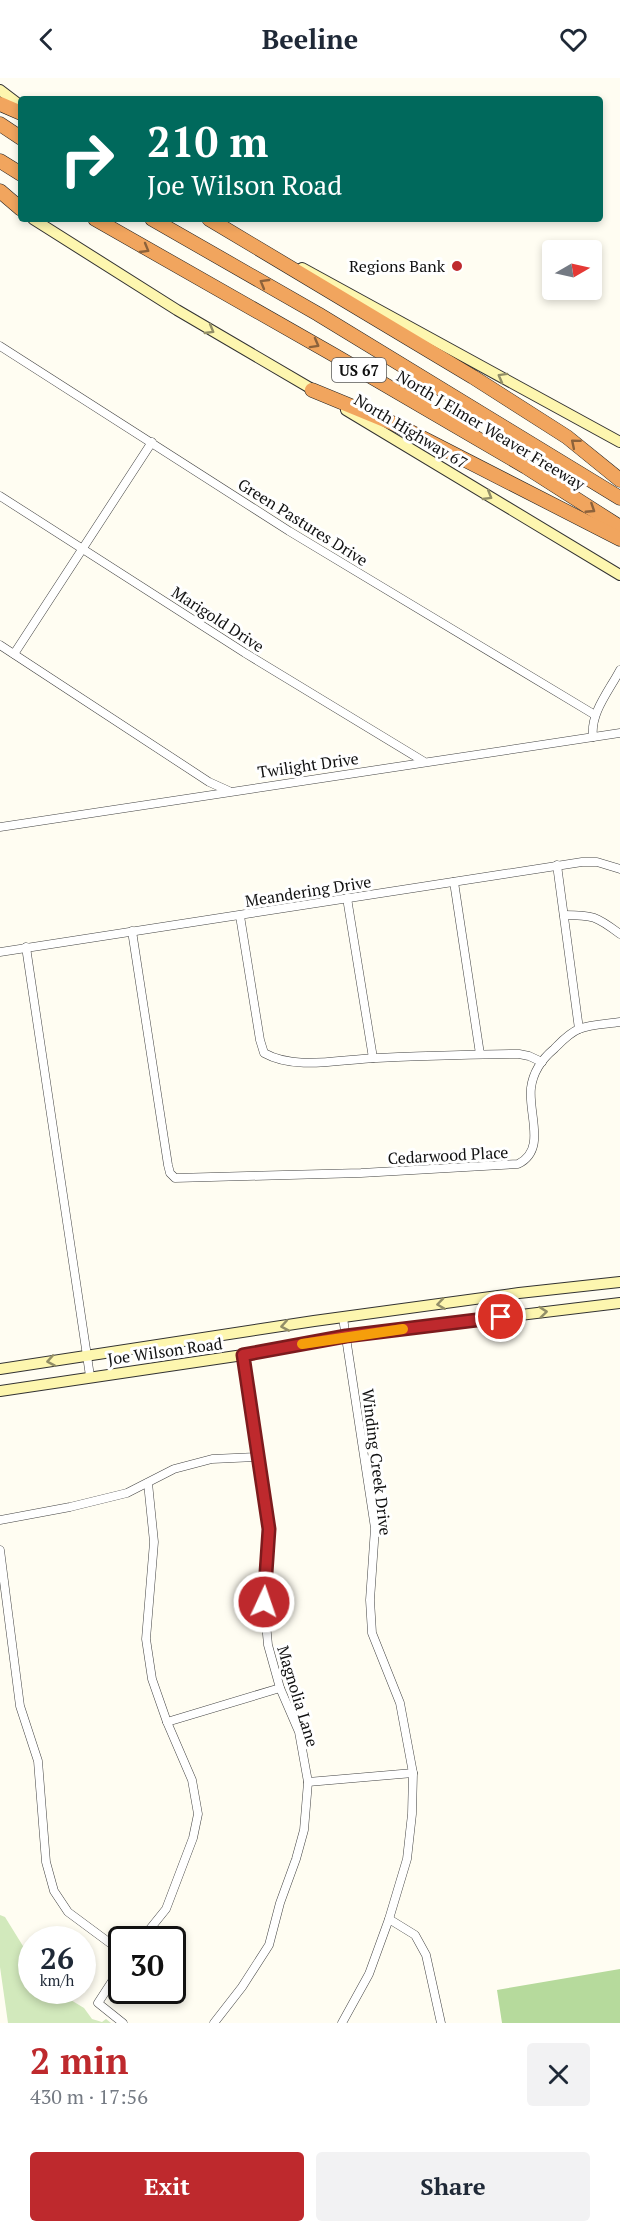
<!DOCTYPE html>
<meta charset="utf-8">
<style>
body{margin:0;font-family:"PT Serif",serif;background:#f2f2f3;color:#1f2937;height:100vh;display:flex;flex-direction:column;font-size:22px;white-space:nowrap}
*{box-sizing:border-box;margin:0}
p{font-size:20px;color:#747a83}
.icon{flex:none;width:33px;height:33px;fill:none;stroke:currentColor;stroke-width:2;stroke-linecap:round;stroke-linejoin:round}
.map{position:relative;height:1945px;overflow:hidden}
.sheet{display:flex;flex-direction:column;background:#fff;flex:1}
.sheet>*{flex:none}
.top-card{position:absolute;left:18px;top:18px;width:585px;height:126px;border-radius:6px;box-shadow:0 3px 9px #0003;background:#00695c;color:#fff;overflow:hidden}
.needle{width:39px;rotate:81deg}
.tools{position:absolute;left:542px;top:162px;display:grid;gap:12px}
.tools a{display:grid;place-items:center;width:60px;height:60px;border-radius:6px;background:#fff;box-shadow:0 3px 9px #0003;font-size:30px}
.speed{position:absolute;left:18px;top:1848px;display:flex;gap:12px;font-size:30px;font-weight:700;text-align:center}
.speed>*{display:grid;place-content:center;width:78px;height:78px;border-radius:50%;background:#fff;box-shadow:0 3px 9px #0003;line-height:1}
.speed small{font-size:15px;font-weight:400}
.speed .limit{border:3px solid #111;border-radius:9px;background:#fff;color:#111}
.pin{position:absolute;display:grid;place-items:center;width:51px;height:51px;color:#fff;margin:-26px;border:3px solid #fff;border-radius:50%;box-shadow:0 2px 6px #0007}
.me{position:absolute;width:66px;margin:-33px;rotate:3deg;stroke-linejoin:round;filter:drop-shadow(0 0 4px #0008)}
.turn{display:flex;align-items:center;gap:21px;height:126px;padding:0 30px;font-size:27px}
.turn .icon{width:78px;height:78px;stroke-width:2.5}
.turn b{display:block;font-size:42px;line-height:51px}
.round{display:grid;place-items:center;flex:none;width:63px;height:63px;border-radius:6px;background:#f2f2f3}
.summary{display:flex;align-items:center;justify-content:space-between;height:102px;padding:0 30px}
h1{font-size:36px;font-weight:600;line-height:45px;color:#be292d}
.action{display:flex;gap:12px;margin-top:auto;padding:12px 30px}
.action a{flex:1;height:69px;border-radius:6px;background:#be292d;color:#fff;font-size:24px;font-weight:600;line-height:69px;text-align:center}
.action a+a{background:#f2f2f3;color:#1f2937}
header{display:flex;justify-content:space-between;align-items:center;height:78px;padding:0 30px;background:#fff;font-size:27px;font-weight:600}
.map>svg:first-child{display:block}
.green{fill:#d2e9bc}
.forest{fill:#b6da9c}
.lines{fill:none;stroke-linecap:round;stroke-linejoin:round}
.minor-casing{stroke:#434343;stroke-width:9}
.secondary-casing{stroke:#323232;stroke-width:12}
.motorway-casing{stroke:#212121;stroke-width:15}
.minor{stroke:#fff;stroke-width:8}
.secondary{stroke:#fdf6af;stroke-width:10}
.motorway{stroke:#f1a55e;stroke-width:14}
.oneway{stroke:#8c623b}
.oneway2{stroke:#928e67}
.route-casing{stroke:#7c1b1d;stroke-width:15}
.route{stroke:#be292d;stroke-width:10}
.slow{stroke:#f59e0b;stroke-width:10}
.poi-dot{fill:#be292d;stroke:#fff;stroke-width:2}
.labels{text-anchor:middle;dominant-baseline:central;stroke-width:6;stroke-linejoin:round;paint-order:stroke}
.shield{fill:#fff;stroke:#585858;stroke-width:1.5}
.shield-label{font-size:15px;font-weight:bold;fill:#101010}
.poi-label{font-size:16px;fill:#101010;stroke:#fff;text-anchor:end}
.street-label{font-size:16px;fill:#101010;stroke:#fff}
</style>
<header><svg class="icon" aria-label="back" viewBox="0 0 24 24"><path d="M15 5l-7 7 7 7"/></svg>Beeline<svg class="icon" aria-label="heart" viewBox="0 0 24 24"><path d="M12 20l-8-8c-3-5 5-10 8-4 3-6 11-1 8 4z"/></svg></header>
<div class="map">
<svg width="620" height="1945" viewBox="0 0 620 1945">
<rect width="100%" height="100%" fill="#fffdf2"/>
<polygon class="green" points="0,1837 5,1839 31,1881 32,1912 56,1913 84,1930 92,1941 102,1944 106,1941 111,1945 8,1945 0,1889"/>
<polygon class="forest" points="620,1891 620,1945 502,1945 497,1912"/>
<g class="lines">
<g class="minor-casing">
<g id="minor">
<polyline points="0,268 289,453 595,637"/>
<polyline points="0,418 245,575 423,683"/>
<polyline points="0,567 209,704 229,713"/>
<polyline points="14,576 152,364"/>
<path d="M593,659C590,635 609,613 620,592"/>
<polyline points="0,749 620,655"/>
<polyline points="557,787 579,951"/>
<polyline points="454,804 480,976"/>
<polyline points="347,820 373,980"/>
<path d="M564,837C593,837 596,838 620,856"/>
<path d="M240,838L260,962L264,975C296,993 341,981 377,980C424,978 471,976 519,976L529,978L542,984"/>
<path d="M132,853L168,1087L170,1095L175,1100L361,1095L518,1086C547,1072 528,1036 531,1010C533,994 542,981 554,971C561,964 569,955 579,951C591,946 607,946 620,944"/>
<polyline points="26,869 90,1298"/>
<polyline points="0,874 582,784 597,784 620,791"/>
<polyline points="0,1442 70,1429 127,1415 174,1391 212,1381 257,1379"/>
<polyline points="0,1472 20,1628 38,1683 46,1784 54,1813 68,1834 122,1874"/>
<polyline points="167,1644 280,1610"/>
<polyline points="308,1704 413,1695"/>
<polyline points="389,1841 415,1857 426,1877 441,1945"/>
<polyline points="141,1862 166,1831 193,1760 198,1736 192,1702 167,1644 152,1601 146,1561 154,1464 148,1405"/>
<polyline points="122,1888 98,1925 123,1945"/>
<polyline points="214,1945 242,1909 269,1867 280,1825 296,1781 304,1752 308,1704 299,1654 280,1610 268,1567 264,1524 269,1451 243,1277"/>
<polyline points="342,1945 369,1896 389,1841 407,1781 412,1736 413,1695 400,1625 372,1555 370,1522 375,1450 343,1240"/>
</g>
</g>
<g class="secondary-casing">
<g id="secondary">
<polyline points="0,12 21,28"/>
<polyline points="33,141 177,232 317,314"/>
<polyline points="302,190 620,364"/>
<polyline points="346,332 620,497"/>
<polyline points="0,1291 314,1243 519,1215 620,1204"/>
<polyline points="0,1313 243,1277 346,1258 620,1225"/>
</g>
</g>
<g class="motorway-casing">
<g id="motorway">
<polyline points="0,26 21,35"/>
<polyline points="0,46 21,60"/>
<polyline points="0,83 21,96"/>
<polyline points="0,113 21,131"/>
<polyline points="95,141 334,277 526,389 620,449"/>
<polyline points="152,141 318,236 620,420"/>
<polyline points="209,141 473,299 567,359 620,402"/>
<polyline points="312,312 397,347 620,461"/>
</g>
</g>
<use href="#minor" class="minor"/>
<use href="#secondary" class="secondary"/>
<use href="#motorway" class="motorway"/>
</g>
<defs><path id="oneway-chevron" d="M-2-3.5L2.5 0L-2 3.5" fill="none" stroke-width="1.6" stroke-linecap="round" stroke-linejoin="round" transform="scale(1.5)"/></defs>
<g class="oneway">
<use href="#oneway-chevron" transform="translate(145 171) rotate(30)"/>
<use href="#oneway-chevron" transform="translate(264 205) rotate(-150)"/>
<use href="#oneway-chevron" transform="translate(315 266) rotate(29)"/>
<use href="#oneway-chevron" transform="translate(575 365) rotate(-140)"/>
<use href="#oneway-chevron" transform="translate(591 431) rotate(33)"/>
</g>
<g class="oneway2">
<use href="#oneway-chevron" transform="translate(210 252) rotate(30)"/>
<use href="#oneway-chevron" transform="translate(502 299) rotate(-151)"/>
<use href="#oneway-chevron" transform="translate(488 418) rotate(31)"/>
<use href="#oneway-chevron" transform="translate(441 1226) rotate(172)"/>
<use href="#oneway-chevron" transform="translate(543 1234) rotate(-6)"/>
<use href="#oneway-chevron" transform="translate(285 1248) rotate(170)"/>
<use href="#oneway-chevron" transform="translate(51 1283) rotate(170)"/>
</g>
<g class="lines">
<g class="route-casing">
<polyline id="route" points="264,1524 269,1451 243,1277 346,1258 501,1239"/>
</g>
<use href="#route" class="route"/>
<polyline class="slow" points="302,1266 403,1251"/>
</g>
<circle class="poi-dot" cx="457" cy="188" r="6"/>
<g class="labels">
<rect class="shield" x="332" y="280" width="54" height="24" rx="4.5"/>
<g class="shield-label">
<text x="359" y="292">US 67</text>
</g>
<g class="poi-label">
<text x="445" y="188">Regions Bank</text>
</g>
<g class="street-label">
<text transform="translate(491 352) rotate(31)">North J Elmer Weaver Freeway</text>
<text transform="translate(411 353) rotate(31)">North Highway 67</text>
<text transform="translate(303 444) rotate(32)">Green Pastures Drive</text>
<text transform="translate(218 541) rotate(33)">Marigold Drive</text>
<text transform="translate(308 687) rotate(-8)">Twilight Drive</text>
<text transform="translate(308 813) rotate(-9)">Meandering Drive</text>
<text transform="translate(448 1077) rotate(-3)">Cedarwood Place</text>
<text transform="translate(165 1273) rotate(-8)">Joe Wilson Road</text>
<text transform="translate(377 1384) rotate(83)">Winding Creek Drive</text>
<text transform="translate(298 1618) rotate(73)">Magnolia Lane</text>
</g>
</g>
</svg>
<div class="tools">
<a><svg class="needle" viewBox="-14 -14 28 28"><path d="M0-13l5 13h-10z" fill="#e53935"/><path d="M0 13l5-13h-10z" fill="#747a83"/></svg></a>
</div>
<div class="speed"><div>26<small>km/h</small></div><div class="limit">30</div></div>
<div class="pin" style="left:501px;top:1239px;background:#d93025"><svg class="icon" aria-label="arrive" viewBox="0 0 24 24"><path d="M6 21V4h12l-3 4 3 4H6"/></svg></div>
<svg class="me" style="left:264px;top:1524px" viewBox="-20 -20 40 40"><circle r="17" fill="#be292d" stroke="#fff" stroke-width="3"/><path d="M0-11L8 9 0 5-8 9z" fill="#fff"/></svg>
<div class="top-card">
<div class="turn"><svg class="icon" aria-label="right" viewBox="0 0 24 24"><path d="M7 20v-9h11M14 6l5 5-5 5"/></svg><div><b>210 m</b>Joe Wilson Road</div></div>
</div>
</div>
<section class="sheet">
<div class="summary"><div><h1>2 min</h1><p>430 m · 17:56</p></div><a class="round"><svg class="icon" aria-label="close" viewBox="0 0 24 24"><path d="M6 6l12 12M18 6L6 18"/></svg></a></div>
<div class="action"><a>Exit</a><a>Share</a></div>
</section>
